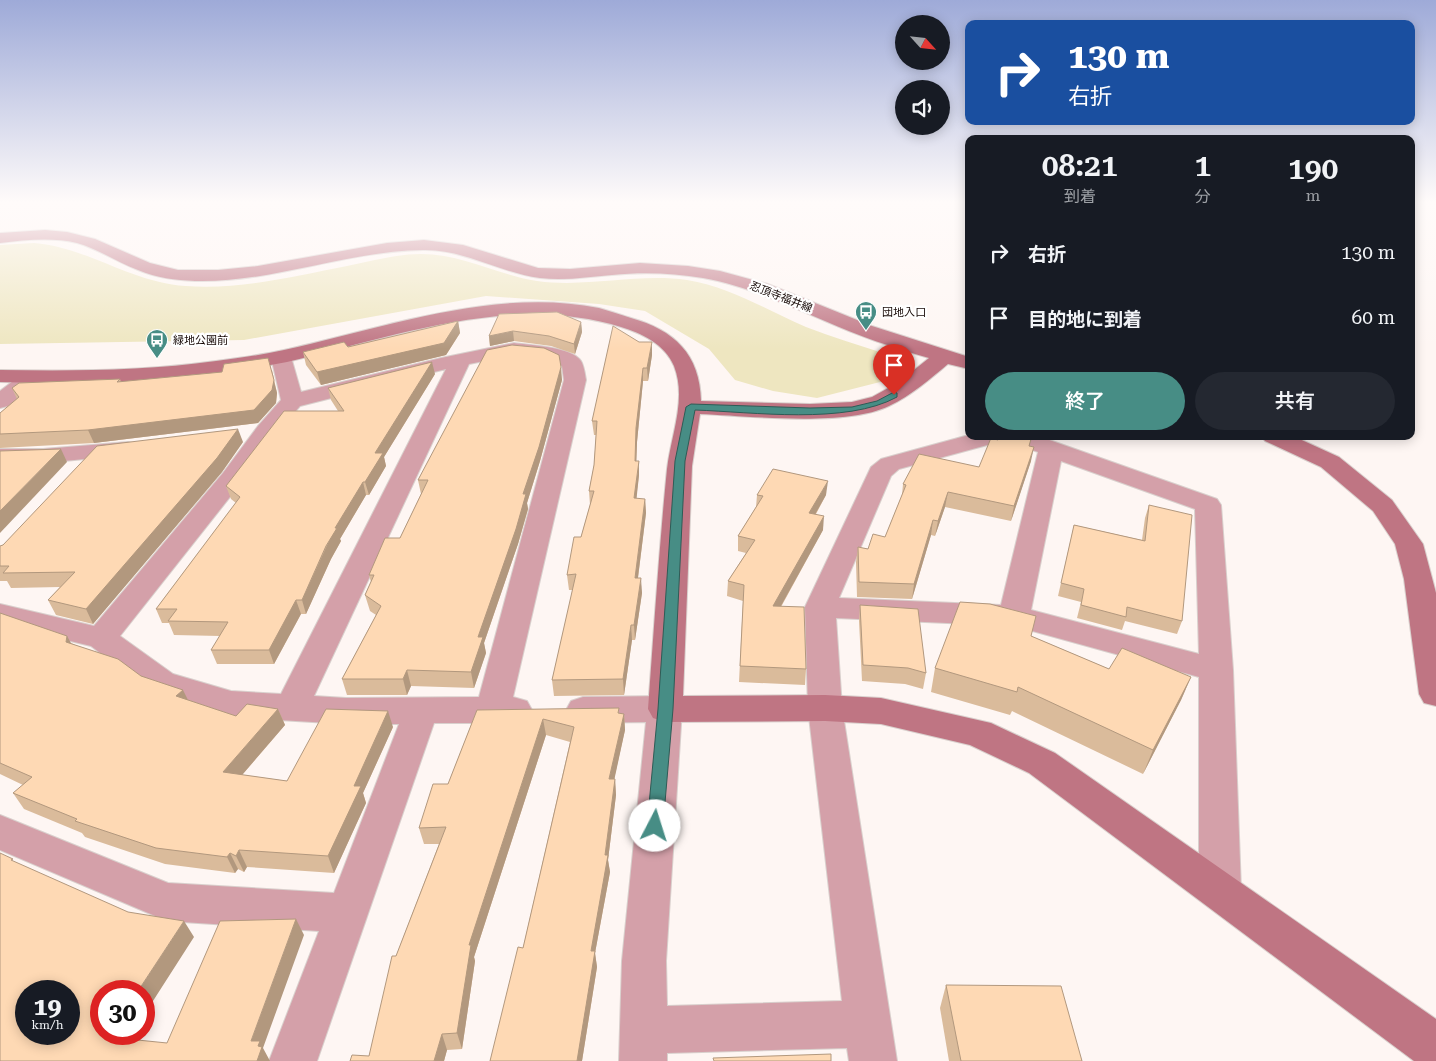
<!DOCTYPE html>
<html lang="ja">
<meta charset="utf-8">
<style>
body{margin:0;font-family:"Roboto Serif","Noto Sans JP",serif;background:#242831;color:#f1f3f6;height:100vh;display:flex;flex-direction:column;font-size:19px;white-space:nowrap}
*{box-sizing:border-box;margin:0}
p{font-size:16px;color:#9ea1a6}
.icon{flex:none;width:28px;height:28px;fill:none;stroke:currentColor;stroke-width:2;stroke-linecap:round;stroke-linejoin:round}
.map{position:relative;flex:1;overflow:hidden}
.drawer{position:absolute;left:965px;top:135px;width:450px;height:305px;display:flex;flex-direction:column;background:#171b24;border-radius:10px;box-shadow:0 2px 12px #0003}
.drawer>*{flex:none}
.top-card{position:absolute;left:965px;top:20px;width:450px;height:105px;border-radius:10px;box-shadow:0 2px 12px #0003;background:#1a4fa0;color:#fff;overflow:hidden}
.needle{width:32px;rotate:117deg}
.buttons{position:absolute;left:895px;top:15px;display:grid;gap:10px}
.buttons a{display:grid;place-items:center;width:55px;height:55px;border-radius:50%;background:#171b24;box-shadow:0 2px 12px #0003;font-size:25px}
.speed{position:absolute;left:15px;top:980px;display:flex;gap:10px;font-size:25px;font-weight:700;text-align:center}
.speed>*{display:grid;place-content:center;width:65px;height:65px;border-radius:50%;background:#171b24;box-shadow:0 2px 12px #0003;line-height:1}
.speed small{font-size:12px;font-weight:400}
.speed .limit{border:8px solid #d22;background:#fff;color:#111}
.pin{position:absolute;display:grid;place-items:center;width:42px;height:42px;color:#fff;margin:-51px -21px;border-radius:50% 50% 50% 0;rotate:-45deg;box-shadow:0 0 5px #0007}
.pin .icon{rotate:45deg}
.me{position:absolute;width:55px;margin:-28px;rotate:5deg;stroke-linejoin:round;filter:drop-shadow(0 0 4px #0008)}
.turn{display:flex;align-items:center;gap:18px;height:105px;padding:0 20px;font-size:22px}
.turn .icon{width:65px;height:65px;stroke-width:2.5}
.turn b{display:block;font-size:35px;line-height:42px}
.eta{display:flex;justify-content:space-evenly;align-items:center;height:85px;text-align:center}
.eta b{font-size:30px;font-weight:600;line-height:35px}
.primary-button{display:flex;gap:10px;margin-top:auto;padding:10px 20px}
.primary-button a{flex:1;height:58px;border-radius:30px;background:#478d85;color:#fff;font-size:20px;font-weight:600;line-height:58px;text-align:center}
.primary-button a+a{background:#242831;color:#f1f3f6}
ul{padding:0;list-style:none}
li{display:flex;align-items:center;gap:15px;height:65px;padding:0 20px}
li div{flex:1}
li b{display:block;font-size:19px}
li em{font-style:normal}
.map>svg:first-child{display:block}
.green{fill:#eee6c0}
.lines{fill:none;stroke-linecap:round;stroke-linejoin:round}
.street-casing{stroke:#d9d0cd;stroke-width:2}
.secondary-casing{stroke:#d9d0cd;stroke-width:2}
.street{fill:#d4a0a9;fill-rule:evenodd}
.secondary{fill:#bf7583;fill-rule:evenodd}
.wall{fill:#dabb9b}
.shaded-wall{fill:#b2987e}
.building{fill:#fed9b4;stroke:#b2987e;fill-rule:evenodd}
.route{fill:#478d85;stroke:#2e5c56}
.labels{text-anchor:middle;dominant-baseline:central;stroke-width:4.5;stroke-linejoin:round;paint-order:stroke}
.far-street-label{font-size:11px;fill:#160906;stroke:#fff}
.far-poi-label{font-size:11px;fill:#160906;stroke:#fff;text-anchor:start}
</style>
<div class="map">
<svg width="1436" height="1061" viewBox="0 0 1436 1061">
<rect width="100%" height="100%" fill="#fef6f3"/>
<path class="green" d="M34,243C87,247 132,283 186,286C240,290 295,276 347,266C372,261 396,254 421,254C462,254 498,275 537,281C587,288 637,273 687,280C731,287 766,310 806,327C832,337 859,345 886,354L890,366L888,380L817,398L773,391L735,380L709,349L645,311L599,304L486,296L244,340L0,344V245Z"/>
<g class="lines">
<g class="street-casing">
<g id="street">
<path d="M514,343C530,345 572,347 581,361C584,366 585,374 586,380L513,697L527,701L532,710L527,719L515,723H434L317,1061H269L319,931L167,921L0,850V815L168,883L334,893L399,724H346L231,717L149,690L91,646L0,624V604L94,626L223,473L258,426L281,400L271,357L274,353L281,351L288,353L291,357L301,392L441,358ZM514,355L546,359L562,366L564,380L479,697L346,698L314,696L469,364ZM446,369L281,694L231,691L173,674L120,636L241,483L274,436L300,406Z"/>
<polygon points="33,371 41,372 44,377 41,382 8,406 0,408 0,391 25,372"/>
<path d="M969,435L1038,436L1217,499L1221,505L1233,670L1241,890L1235,903L1220,909L1205,903L1199,890V677L1014,626L836,618L842,708L897,1061H849L847,1048L667,1053V1061H619L622,961L646,722L583,723L571,719L566,710L571,701L583,697L665,696L677,700L682,709L666,961L667,1006L842,1001L808,708L805,607L871,467L881,459ZM1004,438L1007,441L1038,452L1001,605L839,598L891,476L899,469L1002,441ZM1061,461L1195,509L1199,654L1031,610Z"/>
<polygon points="128,442 137,444 140,449 137,454 43,463 0,463 0,449 43,449"/>
</g>
</g>
<g class="secondary-casing">
<g id="secondary">
<path d="M45,230L67,232L95,239L150,263L178,270H218L258,266L387,243L424,240L463,245L538,268L570,269L640,263L688,266L720,271L768,284L872,326L969,357V369L948,364C930,379 912,395 889,406C846,427 750,416 700,414L692,466L683,696L825,695L881,698L991,723L1055,753L1436,1019V1061H1414L1029,773L970,745L881,724L825,721L665,722L653,718L648,709C654,629 659,549 667,469C671,435 687,399 674,366C665,344 641,333 621,327C510,293 394,337 287,362C263,367 238,370 214,374C143,383 72,384 0,382V370C72,371 145,371 216,361C239,358 262,355 284,350C384,328 496,287 599,308C610,311 621,315 631,318C674,330 700,354 701,401L810,404L852,402L872,397L899,382L929,358C894,348 859,336 825,321C784,304 747,286 703,278C673,273 642,272 612,275C588,277 564,281 540,278C500,273 464,249 423,250C346,251 272,283 195,281C175,280 157,278 138,270C117,262 98,249 77,243C52,237 25,240 0,243V233Z"/>
<polygon points="1261,436 1293,436 1339,457 1392,500 1423,544 1436,593 1436,706 1424,703 1419,694 1404,579 1395,544 1373,511 1321,467 1265,441"/>
</g>
</g>
<use href="#street" class="street"/>
<use href="#secondary" class="secondary"/>
</g>
<g class="wall">
<polygon points="499,314 581,322 582,332 575,354 551,346 514,341 490,346 489,336"/>
<polygon points="458,321 460,333 446,355 321,385 306,365 303,352 348,347"/>
<polygon points="639,342 652,355 648,381 643,381 637,442 636,461 639,461 639,475 636,499 645,499 646,513 638,578 642,593 635,640 632,640 624,695 554,696 552,680 573,590 569,590 567,575 581,537 590,505 589,491 594,465 596,435 594,435 592,421"/>
<polygon points="272,370 277,393 276,403 258,423 94,443 0,448 0,413 17,399 12,388 120,379 121,382"/>
<polygon points="435,374 384,457 386,466 369,495 366,495 340,539 341,541 331,559 306,614 301,614 274,664 217,664 211,650 220,636 174,635 169,623 162,623 156,609 236,503 231,499 226,486 338,411 331,400 328,388"/>
<polygon points="562,380 540,461 527,503 528,509 518,544 484,643 486,653 474,688 411,686 407,695 347,695 342,679 376,615 370,611 365,595 371,582 369,575 400,538 421,494 418,480"/>
<polygon points="1031,439 1029,446 1031,461 1011,521 945,507 935,536 931,535 912,599 857,597 856,562 858,547 868,549 885,537 902,495 903,484 979,467 998,440"/>
<polygon points="243,442 222,472 93,624 56,615 48,600 60,587 11,588 7,581 0,581 0,546"/>
<polygon points="757,495 826,495 816,514 823,530 781,607 806,669 805,685 739,682 743,601 727,596 728,581 746,553 738,551 738,536 756,507"/>
<polygon points="1149,505 1182,621 1177,634 1125,621 1122,630 1077,618 1081,602 1058,596 1074,525 1142,540 1145,518"/>
<polygon points="860,605 926,673 923,689 905,684 862,681 859,621"/>
<polygon points="0,613 71,643 141,676 188,700 236,716 278,709 285,725 242,775 287,781 393,727 363,793 366,803 334,873 247,867 244,872 238,869 235,873 165,864 85,837 82,833 24,809 13,793 23,785 0,774"/>
<polygon points="1031,636 1109,669 1191,677 1181,700 1143,774 1012,711 1010,715 931,692 935,668"/>
<polygon points="619,708 619,714 624,714 625,730 614,779 615,779 616,795 608,860 610,872 595,953 597,967 582,1061 490,1061 523,948 570,742 546,735 474,957 475,961 462,1049 447,1050 444,1061 350,1061 369,1056 396,956 439,844 424,844 419,828 448,784 477,710"/>
<polygon points="946,985 1082,1061 949,1061 940,1008"/>
</g>
<g class="shaded-wall">
<polygon points="458,321 460,333 446,355 321,385 317,372"/>
<polygon points="581,322 582,332 575,354 574,344"/>
<polygon points="513,331 514,341 490,346 489,336"/>
<polygon points="652,342 652,355 648,381 647,368"/>
<polygon points="268,358 277,393 276,403 258,423 94,443 88,430"/>
<polygon points="432,362 435,374 384,457 386,466 369,495 365,482 375,453"/>
<polygon points="561,367 562,380 540,461 527,503 528,509 518,544 484,643 486,653 474,688 471,672 478,637 523,494"/>
<polygon points="643,368 643,381 637,442 636,475 635,461 636,428"/>
<polygon points="238,429 243,442 222,472 93,624 86,609"/>
<polygon points="1034,447 1031,461 1011,521 1014,506"/>
<polygon points="61,449 67,462 0,533 0,511"/>
<polygon points="639,461 639,475 635,513 634,498"/>
<polygon points="828,481 826,495 808,527 809,513"/>
<polygon points="363,482 366,495 340,539 341,541 331,559 306,614 302,600 335,528"/>
<polygon points="948,492 945,507 935,536 938,521"/>
<polygon points="645,499 646,513 636,593 635,578"/>
<polygon points="824,516 823,530 772,622 773,606"/>
<polygon points="933,520 931,535 912,599 914,584"/>
<polygon points="641,578 642,593 635,640 634,625"/>
<polygon points="296,600 301,614 274,664 269,650"/>
<polygon points="631,625 632,640 624,695 623,679"/>
<polygon points="67,636 76,652 66,642"/>
<polygon points="407,670 411,686 407,695 403,679"/>
<polygon points="1191,677 1181,700 1143,774 1153,750"/>
<polygon points="183,690 191,706 176,696"/>
<polygon points="278,709 285,725 230,789 223,772"/>
<polygon points="388,711 393,727 363,793 366,803 334,873 328,856 354,786"/>
<polygon points="624,714 625,730 611,795 609,779"/>
<polygon points="543,719 546,735 474,957 475,961 462,1049 457,1033 469,945"/>
<polygon points="615,779 616,795 608,860 610,872 595,953 597,967 582,1061 577,1061 591,951 605,855"/>
<polygon points="239,850 247,867 244,872 236,856"/>
<polygon points="230,853 238,869 235,873 227,857"/>
<polygon points="296,919 304,935 263,1048 270,1061 257,1061 251,1041"/>
<polygon points="184,921 194,937 144,1015 144,991 138,991"/>
<polygon points="110,1034 132,1034 120,1053 108,1037"/>
<polygon points="442,1034 447,1050 444,1061 434,1061"/>
</g>
<g class="building">
<polygon points="557,312 581,322 574,344 549,336 513,331 489,336 499,314"/>
<polygon points="458,321 444,343 317,372 303,352 344,342 348,347"/>
<polygon points="613,326 639,342 652,342 647,368 643,368 636,428 635,461 639,461 634,498 645,499 635,578 641,578 634,625 631,625 623,679 552,680 576,574 567,575 574,537 581,537 594,491 589,491 594,465 597,421 592,421"/>
<polygon points="512,345 544,348 559,355 561,367 539,447 523,494 526,494 516,529 478,637 483,637 471,672 407,670 403,679 342,679 381,606 365,595 374,575 369,575 385,538 400,538 428,480 418,480 487,350"/>
<polygon points="268,358 274,380 272,390 254,410 88,430 0,434 0,413 19,397 12,388 19,383 120,379 117,382 222,372 224,364"/>
<polygon points="432,362 375,453 383,453 365,482 363,482 335,528 337,528 326,546 302,600 296,600 269,650 211,650 228,622 168,621 177,609 156,609 240,497 226,486 284,411 344,411 328,388"/>
<polygon points="238,429 217,458 86,609 48,600 75,572 3,573 9,566 0,566 0,546 3,545 97,446"/>
<polygon points="999,436 1020,436 1031,439 1029,446 1034,447 1014,506 948,492 938,521 933,520 914,584 859,582 858,547 868,549 873,534 885,537 906,485 903,484 919,454 979,467 991,438 998,440"/>
<polygon points="61,449 0,511 0,451"/>
<polygon points="773,469 828,481 809,513 824,516 773,606 804,607 806,669 740,666 744,585 728,581 755,540 738,536 763,496 757,495"/>
<polygon points="1149,505 1192,515 1182,621 1127,607 1126,617 1081,605 1084,589 1061,583 1074,525 1145,541"/>
<polygon points="960,602 990,604 1036,616 1031,636 1109,669 1122,648 1191,677 1153,750 1018,687 1017,692 935,668"/>
<polygon points="860,605 918,609 926,673 908,668 863,665"/>
<polygon points="0,613 67,636 66,642 118,659 141,676 183,690 176,696 236,716 247,704 278,709 223,772 287,781 326,709 388,711 354,786 361,786 328,856 239,850 236,856 230,853 227,857 156,848 75,821 77,819 13,793 32,777 0,763"/>
<polygon points="619,708 618,713 624,714 609,779 615,779 605,855 608,855 591,951 595,951 577,1061 490,1061 518,947 523,948 574,727 543,719 469,945 471,945 457,1033 442,1034 434,1061 350,1061 352,1055 369,1056 392,956 396,956 446,827 419,828 433,784 448,784 477,710"/>
<path d="M0,853L13,859L11,860L128,912L184,921L138,991H101V1034H110L108,1037L167,1043L220,921L296,919L251,1041H260L258,1046L262,1047L257,1061H0ZM26,991H69V1034H26Z"/>
<polygon points="946,985 1061,986 1082,1061 961,1061"/>
<polygon points="831,1054 831,1061 714,1061 713,1058"/>
</g>
<linearGradient id="sky" x2="0" y2="1"><stop stop-color="#9eaad8"/><stop offset="0.58" stop-color="#fffbfa"/><stop offset="1" stop-color="#fffbfa" stop-opacity="0"/></linearGradient>
<rect width="1436" height="349" fill="url(#sky)"/>
<path class="route" d="M894,392L897,393V397C846,425 753,412 695,410L685,461L673,709L663,826L661,830L655,832L650,830L647,826L658,709L675,461L686,407L691,404L810,408L852,407L877,401Z"/>
<defs>
<g id="bus-pin" transform="scale(1.125)"><path d="M0 17L-7.5 6A9.5 9.5 0 1 1 7.5 6Z" fill="#478d85" stroke="#fff"/><path d="M-5-6H5V4H4V6H2V4H-2V6H-4V4H-5ZM-3.5-4V0h7V-4ZM-3.5 1.2v1.5H-2V1.2ZM2 1.2v1.5H3.5V1.2Z" fill="#fff"/></g>
</defs>
<g fill-rule="evenodd">
<use href="#bus-pin" x="866" y="312"/>
<use href="#bus-pin" x="157" y="340"/>
</g>
<g class="labels">
<g class="far-street-label">
<text transform="translate(781 297) rotate(21)">忍頂寺福井線</text>
</g>
<g class="far-poi-label">
<text x="882" y="312">団地入口</text>
<text x="173" y="340">緑地公園前</text>
</g>
</g>
</svg>
<div class="buttons">
<a><svg class="needle" viewBox="-14 -14 28 28"><path d="M0-13l5 13h-10z" fill="#e53935"/><path d="M0 13l5-13h-10z" fill="#9ea1a6"/></svg></a>
<a><svg class="icon" aria-label="sound" viewBox="0 0 24 24"><path d="M4 9h4l5-4v14l-5-4H4zM17 9q2 3 0 6"/></svg></a>
</div>
<div class="speed"><div>19<small>km/h</small></div><div class="limit">30</div></div>
<div class="pin" style="left:894px;top:395px;background:#d93025"><svg class="icon" aria-label="arrive" viewBox="0 0 24 24"><path d="M6 21V4h12l-3 4 3 4H6"/></svg></div>
<svg class="me" style="left:655px;top:826px" viewBox="-20 -20 40 40"><circle r="19" fill="#fff"/><path d="M0-13L10 11 0 6-10 11z" fill="#478d85"/></svg>
<div class="top-card">
<div class="turn"><svg class="icon" aria-label="right" viewBox="0 0 24 24"><path d="M7 20v-9h11M14 6l5 5-5 5"/></svg><div><b>130 m</b>右折</div></div>
</div>
<section class="drawer">
<div class="eta">
<div><b>08:21</b><p>到着</p></div>
<div><b>1</b><p>分</p></div>
<div><b>190</b><p>m</p></div>
</div>
<ul>
<li><svg class="icon" aria-label="right" viewBox="0 0 24 24"><path d="M7 20v-9h11M14 6l5 5-5 5"/></svg><div><b>右折</b></div><em>130 m</em></li>
<li><svg class="icon" aria-label="arrive" viewBox="0 0 24 24"><path d="M6 21V4h12l-3 4 3 4H6"/></svg><div><b>目的地に到着</b></div><em>60 m</em></li>
</ul>
<div class="primary-button"><a>終了</a><a>共有</a></div>
</section>
</div>
